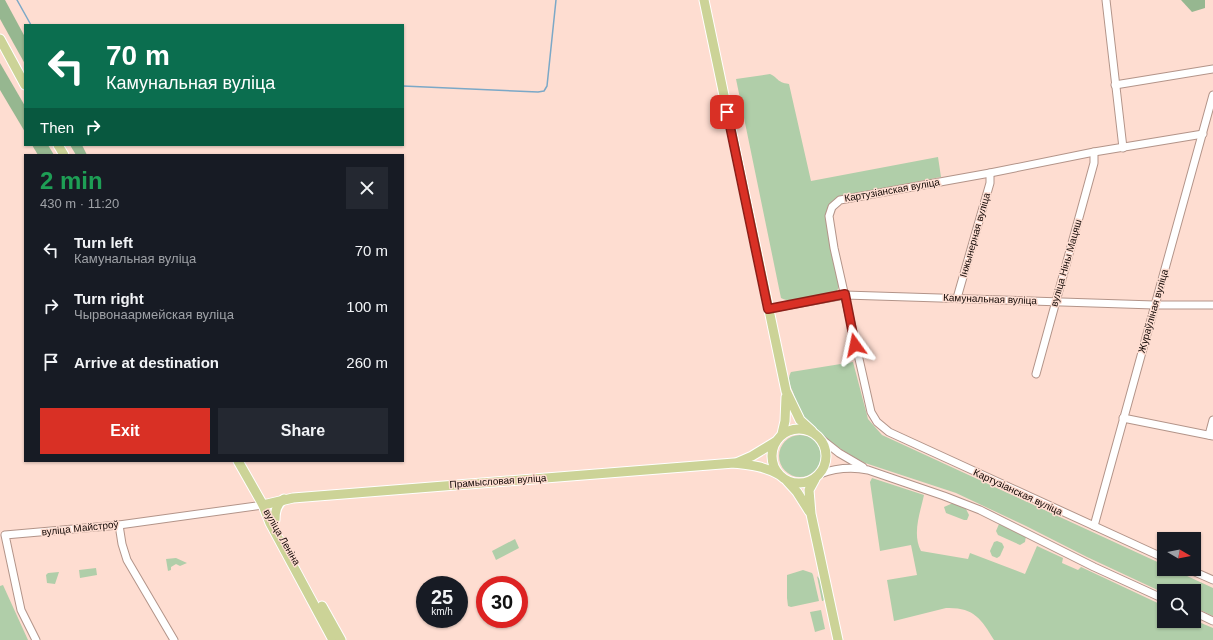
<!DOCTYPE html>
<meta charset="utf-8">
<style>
body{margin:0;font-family:Helvetica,sans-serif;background:#242831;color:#f1f3f6;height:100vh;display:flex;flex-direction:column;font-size:15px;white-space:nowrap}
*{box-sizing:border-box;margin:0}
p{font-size:13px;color:#9ea1a6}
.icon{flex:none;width:22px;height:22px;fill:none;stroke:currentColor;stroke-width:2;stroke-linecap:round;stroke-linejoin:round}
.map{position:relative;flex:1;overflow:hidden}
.details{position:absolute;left:24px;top:154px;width:380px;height:308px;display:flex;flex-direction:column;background:#171b24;border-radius:0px;box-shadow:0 1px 3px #0004}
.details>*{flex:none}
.banner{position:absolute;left:24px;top:24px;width:380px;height:122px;border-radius:0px;box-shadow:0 1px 3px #0004;background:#0b6e4f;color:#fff;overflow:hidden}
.needle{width:26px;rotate:100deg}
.controls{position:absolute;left:1157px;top:532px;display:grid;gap:8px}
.controls a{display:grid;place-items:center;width:44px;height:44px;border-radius:0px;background:#171b24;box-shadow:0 1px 3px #0004;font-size:20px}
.speed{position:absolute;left:416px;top:576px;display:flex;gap:8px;font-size:20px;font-weight:700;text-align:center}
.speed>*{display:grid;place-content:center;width:52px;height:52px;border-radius:50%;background:#171b24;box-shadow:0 1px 3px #0004;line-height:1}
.speed small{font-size:10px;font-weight:400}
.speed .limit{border:6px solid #d22;background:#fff;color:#111}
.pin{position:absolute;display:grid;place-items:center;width:34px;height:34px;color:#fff;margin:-17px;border-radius:8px;box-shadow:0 2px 6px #0006}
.me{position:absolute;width:44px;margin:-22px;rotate:348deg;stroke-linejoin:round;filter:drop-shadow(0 0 3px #0008)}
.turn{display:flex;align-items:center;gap:14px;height:84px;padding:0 16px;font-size:18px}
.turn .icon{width:52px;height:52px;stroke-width:2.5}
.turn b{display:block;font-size:28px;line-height:34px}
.then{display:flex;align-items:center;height:38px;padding:0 16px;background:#0003;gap:8px;font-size:15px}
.round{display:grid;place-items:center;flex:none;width:42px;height:42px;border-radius:0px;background:#242831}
.summary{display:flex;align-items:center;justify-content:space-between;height:68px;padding:0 16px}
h1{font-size:24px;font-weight:800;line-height:30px;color:#1e9e55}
.action{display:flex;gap:8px;margin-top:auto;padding:8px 16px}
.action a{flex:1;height:46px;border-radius:0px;background:#d93025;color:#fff;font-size:16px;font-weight:800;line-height:46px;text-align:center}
.action a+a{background:#242831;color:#f1f3f6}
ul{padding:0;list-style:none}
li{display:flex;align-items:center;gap:12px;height:56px;padding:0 16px}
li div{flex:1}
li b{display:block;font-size:15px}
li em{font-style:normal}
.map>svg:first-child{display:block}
.green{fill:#b0cea9}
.forest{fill:#96b790}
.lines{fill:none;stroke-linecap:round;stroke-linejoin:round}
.stream{stroke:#7ba8c7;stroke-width:1.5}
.minor-casing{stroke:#b39489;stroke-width:9}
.major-casing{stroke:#fff;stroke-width:11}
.minor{stroke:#fff;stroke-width:7}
.major{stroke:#ccd397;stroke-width:9}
.route-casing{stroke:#8d1f18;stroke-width:10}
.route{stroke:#d93025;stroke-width:7}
.labels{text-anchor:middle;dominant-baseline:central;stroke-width:3;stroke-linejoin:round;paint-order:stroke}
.street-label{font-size:10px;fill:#130906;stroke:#feddd1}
</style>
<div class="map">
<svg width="1213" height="640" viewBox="0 0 1213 640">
<rect width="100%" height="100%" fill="#feddd1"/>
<g class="green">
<path d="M770,74C779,78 776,82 789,84L811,181L938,157L941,177L839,197C831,202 828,206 826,215L840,284L837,291C824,294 792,305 781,298L736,79Z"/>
<path d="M853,362L868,419L882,435L1164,565V569H1172L1213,588V616L1194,607V591H1164V593L1087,557L1026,526L956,493L865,463C851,456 814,433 805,420C799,412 796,402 793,392C790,385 787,379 791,372Z"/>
<circle cx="800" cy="456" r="21"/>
<path d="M872,478L924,495C920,513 912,534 921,551L968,559L970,553L1025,574L1037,546L1063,558L1062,563L1078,570L1081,567L1164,606V621H1194V620L1213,628V640H994C981,618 973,607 946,608L894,621L887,580L917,575L911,545L880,551L870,482Z"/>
<polygon points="953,503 966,509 969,515 967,520 964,520 946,513 944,507"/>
<polygon points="999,524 1026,536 1025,542 1020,545 998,535 996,531"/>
<polygon points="515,539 519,548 496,560 492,551"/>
<polygon points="997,541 1002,543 1004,547 1000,556 997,558 992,556 990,551 994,542"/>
<polygon points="176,558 187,563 180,566 176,564 171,567 171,570 168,571 166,559"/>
<polygon points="96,568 97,575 80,578 79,570"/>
<polygon points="803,570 812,573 813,575 819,601 791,607 788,606 787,598 787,575"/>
<polygon points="59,572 55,584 47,583 46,575 48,573"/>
<polygon points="817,576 821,581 825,598 823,601 822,601"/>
<polygon points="3,585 28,640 0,640 0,586"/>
<polygon points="821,610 825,629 815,632 810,612"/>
</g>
<g class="forest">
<polygon points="0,0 5,0 25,37 25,64 0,19"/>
<polygon points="1181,0 1205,0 1205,8 1192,12"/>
<polygon points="0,63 25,106 25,132 0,90"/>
<polygon points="32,145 48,145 54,155 38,155"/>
<polygon points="70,145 82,145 87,155 76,155"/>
</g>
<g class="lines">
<g class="stream">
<polyline points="17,0 31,25"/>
<polyline points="403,86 538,92 544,91 547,86 556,0"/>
</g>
<g class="minor-casing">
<g id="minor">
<polyline points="1106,0 1123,148"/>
<polyline points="1115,85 1213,69"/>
<polyline points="957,298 990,183 990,173"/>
<polyline points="768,309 845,295 1154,305 1213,305"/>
<polyline points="1036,374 1094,163 1094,152"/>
<polyline points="1123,418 1213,436"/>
<polyline points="1209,435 1213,420"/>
<polyline points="820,438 839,453 863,467"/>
<path d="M820,474C836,468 852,467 868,470L944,496L980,510L1094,567L1164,599"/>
<polyline points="119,525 122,544 127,560 174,640"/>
<polyline points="1094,526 1213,95"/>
<polyline points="1164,558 889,432 877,422 871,412 834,248 829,216 832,207 840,200 990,173 1094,152 1203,134"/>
<polyline points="1188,569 1213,580"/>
<polyline points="1194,612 1213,621"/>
<polyline points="36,640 21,610 5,535 119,525 263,505"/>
</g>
</g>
<g class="major-casing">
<g id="major">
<polyline points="704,0 786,391 800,420 812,431"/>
<polyline points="0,39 25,85"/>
<polyline points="58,145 64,155"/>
<circle cx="799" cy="456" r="27"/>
<polyline points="782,434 785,421 786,397"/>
<polyline points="238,461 263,505 270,523 333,640"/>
<polyline points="736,463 752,456 775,442"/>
<polyline points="815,479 809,490 811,514 838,640"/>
<polyline points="787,481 797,492 809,511"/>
<path d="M263,505L293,498L734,463C750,465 763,466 778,474"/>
<path d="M275,520C275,512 276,504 284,499"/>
<polyline points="322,606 341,640"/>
</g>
</g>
<use href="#minor" class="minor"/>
<use href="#major" class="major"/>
</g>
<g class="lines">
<g class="route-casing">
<polyline id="route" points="727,112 768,309 845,294 855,345"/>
</g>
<use href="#route" class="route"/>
</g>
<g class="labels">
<g class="street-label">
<text transform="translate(892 190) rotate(-10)">Картузіанская вуліца</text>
<text transform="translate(975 235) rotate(-74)">Інжынерная вуліца</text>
<text transform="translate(1066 263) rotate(-74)">вуліца Ніны Мацяш</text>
<text transform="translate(990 299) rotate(2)">Камунальная вуліца</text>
<text transform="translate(1153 311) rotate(-74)">Жураўліная вуліца</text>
<text transform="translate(498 481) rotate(-4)">Прамысловая вуліца</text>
<text transform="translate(1018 492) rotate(25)">Картузіанская вуліца</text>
<text transform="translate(80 528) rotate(-6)">вуліца Майстроў</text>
<text transform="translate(282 537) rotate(60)">вуліца Леніна</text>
</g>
</g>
</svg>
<div class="controls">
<a><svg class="needle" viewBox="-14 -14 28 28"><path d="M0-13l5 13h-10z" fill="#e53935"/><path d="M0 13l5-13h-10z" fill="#9ea1a6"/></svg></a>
<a><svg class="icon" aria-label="search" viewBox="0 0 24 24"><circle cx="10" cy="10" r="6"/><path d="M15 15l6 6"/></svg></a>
</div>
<div class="speed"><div>25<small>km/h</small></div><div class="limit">30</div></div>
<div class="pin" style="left:727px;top:112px;background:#d93025"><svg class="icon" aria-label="arrive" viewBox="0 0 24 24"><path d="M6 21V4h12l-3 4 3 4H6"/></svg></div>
<svg class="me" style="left:855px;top:345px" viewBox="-20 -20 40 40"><path d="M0-17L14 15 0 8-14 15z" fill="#d93025" stroke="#fff" stroke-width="4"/></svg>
<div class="banner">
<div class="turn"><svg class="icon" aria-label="left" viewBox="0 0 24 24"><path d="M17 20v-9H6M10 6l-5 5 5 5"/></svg><div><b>70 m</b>Камунальная вуліца</div></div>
<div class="then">Then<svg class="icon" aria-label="right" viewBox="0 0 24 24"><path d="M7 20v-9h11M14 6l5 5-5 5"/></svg></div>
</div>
<section class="details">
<div class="summary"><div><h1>2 min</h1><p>430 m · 11:20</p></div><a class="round"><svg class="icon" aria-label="close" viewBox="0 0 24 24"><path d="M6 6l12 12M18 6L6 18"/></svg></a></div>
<ul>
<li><svg class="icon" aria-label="left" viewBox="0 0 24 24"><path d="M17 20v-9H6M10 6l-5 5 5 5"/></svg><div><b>Turn left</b><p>Камунальная вуліца</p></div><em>70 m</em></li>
<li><svg class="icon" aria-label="right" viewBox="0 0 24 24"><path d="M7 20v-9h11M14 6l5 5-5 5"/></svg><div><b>Turn right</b><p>Чырвонаармейская вуліца</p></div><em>100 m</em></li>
<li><svg class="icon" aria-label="arrive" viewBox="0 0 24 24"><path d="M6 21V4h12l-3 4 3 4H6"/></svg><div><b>Arrive at destination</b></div><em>260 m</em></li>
</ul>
<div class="action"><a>Exit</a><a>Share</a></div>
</section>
</div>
